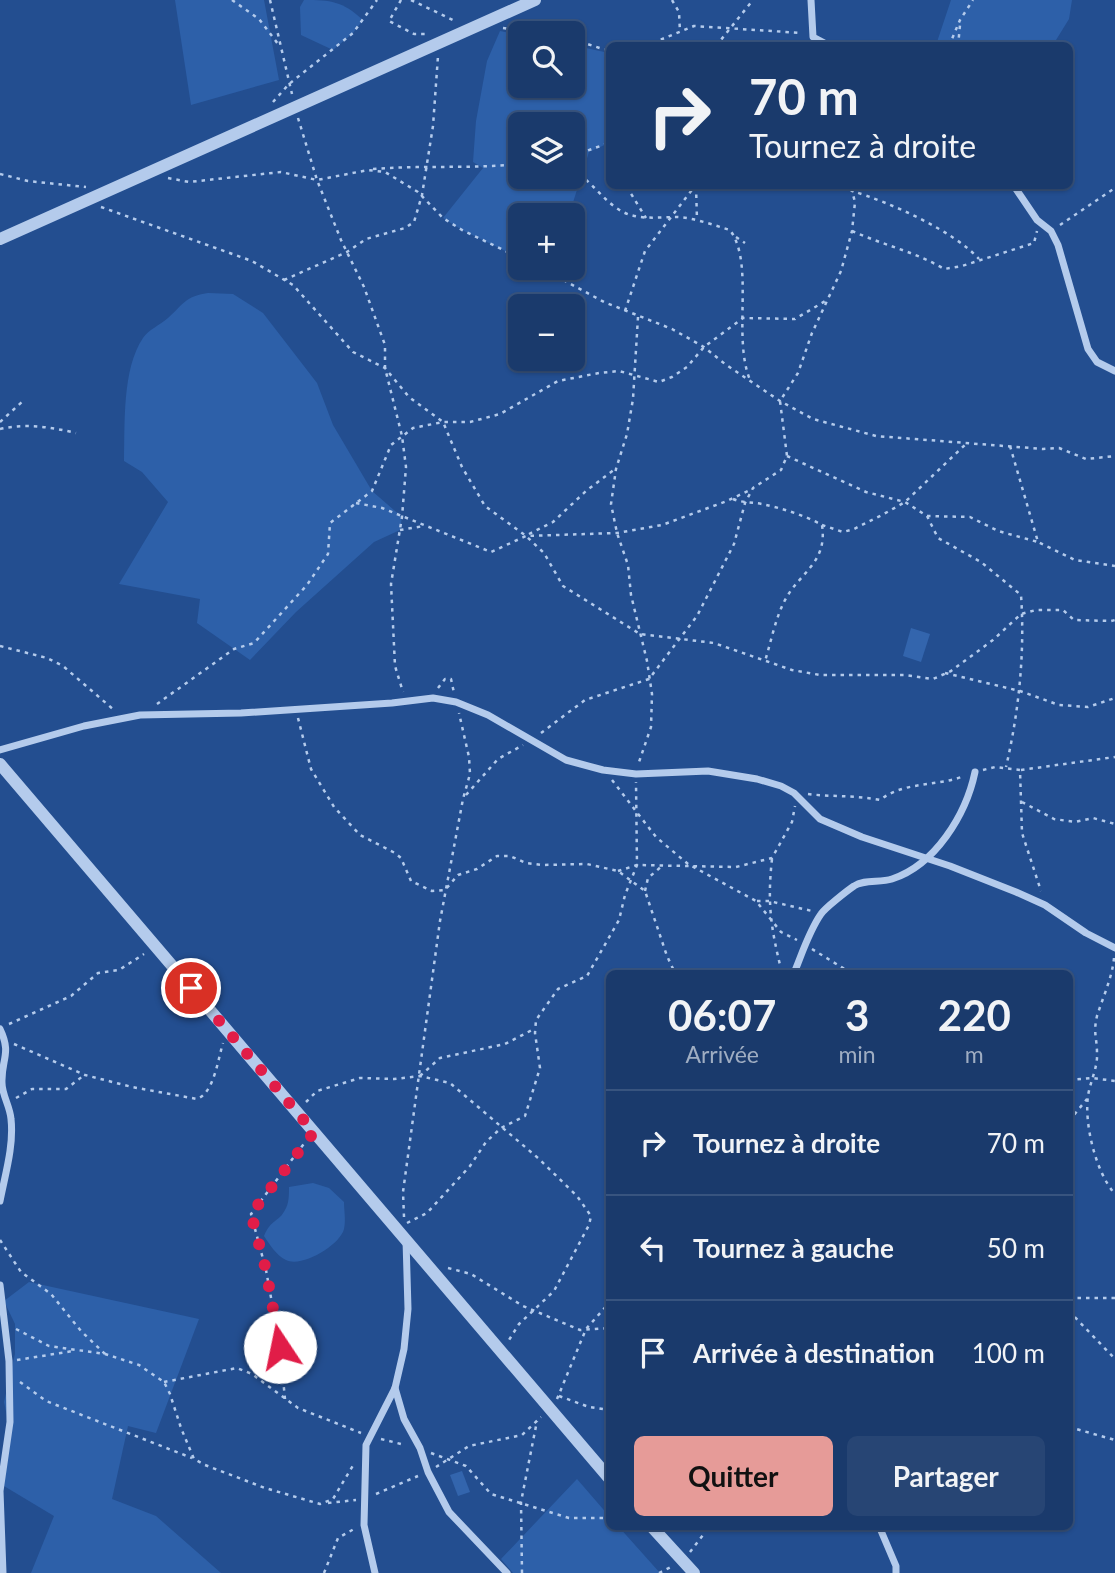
<!DOCTYPE html>
<html lang="fr">
<meta charset="utf-8">
<style>
body{margin:0;font-family:Lato,sans-serif;background:#274574;color:#f1f3f6;height:100vh;display:flex;flex-direction:column;font-size:26px;white-space:nowrap}
*{box-sizing:border-box;margin:0}
p{font-size:23px;color:#9fadc2}
.icon{flex:none;width:38px;height:38px;fill:none;stroke:currentColor;stroke-width:2;stroke-linecap:round;stroke-linejoin:round}
.map{position:relative;flex:1;overflow:hidden}
.side{position:absolute;left:606px;top:970px;width:467px;height:560px;display:flex;flex-direction:column;background:#1a3a6c;border-radius:10px;box-shadow:0 2px 5px #0004,0 0 0 2px #38547f}
.side>*{flex:none}
.top-card{position:absolute;left:606px;top:42px;width:467px;height:147px;border-radius:10px;box-shadow:0 2px 5px #0004,0 0 0 2px #38547f;background:#1a3a6c;color:#f1f3f6;overflow:hidden}
.fabs{position:absolute;left:508px;top:21px;display:grid;gap:14px}
.fabs a{display:grid;place-items:center;width:77px;height:77px;border-radius:10px;background:#1a3a6c;box-shadow:0 2px 5px #0004,0 0 0 2px #38547f;font-size:35px}
.pin{position:absolute;display:grid;place-items:center;width:60px;height:60px;color:#fff;margin:-30px;border:4px solid #fff;border-radius:50%;box-shadow:0 2px 7px #0007}
.me{position:absolute;width:77px;margin:-38px;rotate:349deg;stroke-linejoin:round;filter:drop-shadow(0 0 5px #0008)}
.turn{display:flex;align-items:center;gap:24px;height:147px;padding:0 28px;font-size:32px}
.turn .icon{width:91px;height:91px;stroke-width:2.5}
.turn b{display:block;font-size:49px;line-height:60px}
.eta{display:flex;justify-content:space-evenly;align-items:center;height:119px;text-align:center}
.eta b{font-size:42px;font-weight:700;line-height:49px}
.action{display:flex;gap:14px;margin-top:auto;padding:14px 28px}
.action a{flex:1;height:80px;border-radius:10px;background:#e69b98;color:#111;font-size:28px;font-weight:700;line-height:80px;text-align:center}
.action a+a{background:#274574;color:#f1f3f6}
ul{padding:0;list-style:none}
li{display:flex;align-items:center;gap:21px;height:105px;padding:0 28px;border-top:2px solid #38547f}
li div{flex:1}
li b{display:block;font-size:26px}
li em{font-style:normal}
.map>svg:first-child{display:block}
.green{fill:#2d60a9;fill-rule:evenodd}
.building{fill:#3365ad}
.lines{fill:none;stroke-linecap:round;stroke-linejoin:round}
.path{stroke:#b4cbec;stroke-width:2.5;stroke-dasharray:3.5 5;stroke-linecap:butt}
.minor{stroke:#b4cbec;stroke-width:7}
.tertiary{stroke:#b4cbec;stroke-width:12}
.route{stroke:#e11d48;stroke-width:12;stroke-dasharray:0 21.6}
</style>
<div class="map">
<svg width="1115" height="1573" viewBox="0 0 1115 1573">
<rect width="100%" height="100%" fill="#234e90"/>
<g class="green">
<polygon points="175,0 264,0 279,80 191,105"/>
<path d="M304,0C331,0 342,1 363,20L353,33L333,50L301,35L300,7Z"/>
<polygon points="951,0 1072,0 1069,19 1056,40 1056,45 936,45"/>
<path d="M500,31L520,35V86H572V45L609,53V143L589,152L569,215H520V258L462,230L443,218L483,168L473,162L476,121L487,61ZM520,124H572V177H520Z"/>
<path d="M208,293L233,294L263,313L317,383L333,425L372,491L402,517L400,530L374,542L296,612L250,660L197,623L200,599L119,584L168,502L142,472L124,461C125,424 122,369 143,338C148,330 160,325 168,318C185,303 184,297 208,293Z"/>
<path d="M313,1183L329,1188L344,1202C344,1210 346,1221 344,1229C340,1245 302,1268 286,1260C276,1255 270,1245 264,1236C271,1219 279,1222 285,1210C289,1204 289,1195 289,1187Z"/>
<polygon points="29,1282 199,1319 156,1433 128,1426 112,1499 156,1516 221,1573 31,1573 54,1516 4,1486 10,1431 4,1402 15,1354 15,1324 4,1301"/>
<polygon points="577,1479 609,1516 609,1526 618,1526 660,1573 513,1573 501,1559"/>
</g>
<g class="building">
<polygon points="911,628 930,634 921,662 903,656"/>
<polygon points="462,1471 470,1492 458,1496 450,1475"/>
</g>
<g class="lines">
<g class="path">
<polyline points="232,0 259,19 278,44"/>
<polyline points="270,0 292,94"/>
<polyline points="401,0 389,21 414,34 425,34"/>
<polyline points="411,0 455,21"/>
<polyline points="672,0 679,12 680,32"/>
<polyline points="503,28 536,33"/>
<polyline points="572,39 609,51"/>
<polyline points="645,46 694,26 802,33"/>
<polyline points="716,46 753,0"/>
<polyline points="949,46 960,20 973,0"/>
<polyline points="958,46 960,25"/>
<polyline points="273,102 289,84 353,33 377,0"/>
<polyline points="298,118 317,180 341,240 364,287 385,345 385,368 402,436 406,467 402,517 391,584 395,666 403,692"/>
<polyline points="572,156 609,143"/>
<path d="M373,169C422,165 471,169 520,164"/>
<path d="M572,170C591,180 601,198 618,209C635,221 657,217 677,217C695,218 713,225 730,230C755,264 732,336 750,380"/>
<polyline points="0,174 28,181 86,187"/>
<polyline points="168,178 189,182 281,172 317,180 368,170 385,172 418,192 443,218 462,230 520,258"/>
<polyline points="632,186 630,192 646,218"/>
<polyline points="696,186 697,220"/>
<path d="M861,186L852,191C889,202 954,231 979,259"/>
<polyline points="101,207 252,261 293,285 353,352 385,368 409,397 443,422 462,467 485,506 526,536 544,553 563,586 640,634 714,643 792,670 820,675 905,675 933,679 951,671 993,640 1021,614 1036,610 1063,610 1074,620 1111,621 1115,620"/>
<polyline points="1060,225 1115,188"/>
<path d="M852,231C883,245 916,252 944,269L962,266L1034,243L1037,231"/>
<polyline points="736,237 745,243"/>
<polyline points="541,268 604,302 672,329 704,347 725,364 780,401 813,419 876,436 1043,449 1059,448 1086,459 1115,456"/>
<polyline points="284,280 347,252 366,239 405,228 414,222 422,195 433,126 438,56"/>
<polyline points="625,311 645,251 695,186"/>
<polyline points="638,317 633,399 627,434 616,469 611,504 617,533 628,565 631,595 647,661 652,694 651,727 638,765"/>
<polyline points="0,422 23,401"/>
<path d="M0,429C26,423 50,427 76,433"/>
<polyline points="1010,446 1038,542 1075,560 1115,566"/>
<path d="M787,456L866,492L905,502L927,516L938,538L981,562L1021,595C1025,652 1019,711 1006,767"/>
<path d="M733,499C743,503 751,502 762,504C781,508 804,515 822,525C828,564 798,573 784,602C775,620 771,642 765,661"/>
<polyline points="356,503 382,508 491,552 526,536 617,533 662,525 727,501 752,489"/>
<polyline points="927,516 970,517 998,531 1038,542"/>
<polyline points="822,525 843,532 854,529 882,515 905,502 968,442"/>
<polyline points="400,530 424,526"/>
<polyline points="529,534 553,522 586,491 615,469"/>
<polyline points="0,646 47,658 63,666 114,710"/>
<polyline points="945,673 1020,691 1059,705 1088,707 1115,698"/>
<polyline points="438,688 445,679 451,679 454,693"/>
<polyline points="157,704 234,649 254,643 307,585 328,554 330,523 372,491 391,445 413,428 443,422 470,422 500,414 558,381 599,373 619,371 659,382 672,377 687,367 704,347 743,318 795,319 827,300"/>
<polyline points="298,718 311,769 334,807 360,835 395,853 401,858 411,881 432,891 445,890 458,875 477,869 497,856 510,856 526,863 542,865 587,864 618,871 645,891 667,956 675,973"/>
<polyline points="541,733 585,700 649,679 697,616 734,544 745,503 753,488 781,470 787,456 780,401 798,373 812,333 841,271 852,231 855,202 852,191 847,186"/>
<polyline points="983,770 995,767 1020,770 1022,833 1041,891"/>
<polyline points="1021,770 1115,757"/>
<polyline points="612,780 656,837 688,864 756,901 781,932 797,940"/>
<path d="M808,794C832,797 855,795 880,800C904,781 936,787 964,776"/>
<polyline points="466,795 498,759 523,745"/>
<polyline points="1022,802 1054,819 1075,822 1093,818 1115,824"/>
<path d="M772,859C767,904 771,929 782,973"/>
<polyline points="618,871 637,865 736,867 772,858 792,822 795,806"/>
<polyline points="645,891 648,878 662,866"/>
<polyline points="757,901 769,901 812,911"/>
<polyline points="812,949 851,973"/>
<path d="M1114,958C1112,978 1103,997 1097,1016C1093,1033 1097,1038 1097,1053C1098,1067 1090,1082 1088,1096C1084,1124 1096,1173 1115,1194"/>
<polyline points="9,1024 71,996 98,973 119,970 144,954"/>
<path d="M14,1044L85,1075L132,1087L197,1099C214,1093 218,1059 223,1043"/>
<polyline points="420,1076 440,1058 505,1044 534,1029"/>
<polyline points="1069,1080 1092,1078 1115,1081"/>
<polyline points="16,1098 32,1089 66,1089 83,1076"/>
<polyline points="306,1102 317,1091 360,1078 394,1079 420,1076 450,1083 538,1158 577,1196 591,1216 589,1225 554,1291 519,1324 509,1340"/>
<polyline points="1069,1121 1087,1099"/>
<polyline points="404,1217 403,1192 440,921 463,799 470,774 469,757 459,713"/>
<polyline points="407,1223 427,1213 470,1166 486,1142 501,1128 525,1116 540,1068 535,1033 536,1020 558,989 587,976 619,920 625,895 637,865 636,782"/>
<polyline points="0,1240 21,1272 51,1294 81,1331 105,1354"/>
<polyline points="448,1268 471,1274 523,1306 580,1330 609,1328"/>
<polyline points="1069,1298 1115,1298"/>
<polyline points="1069,1311 1115,1359"/>
<polyline points="16,1329 49,1346 105,1354 139,1365 164,1382 170,1394 181,1428 194,1459 205,1465 265,1488 320,1504 333,1499 355,1462"/>
<polyline points="17,1360 73,1351"/>
<polyline points="20,1382 46,1401 192,1458"/>
<polyline points="164,1382 237,1368 252,1374 298,1408 361,1433"/>
<polyline points="559,1396 589,1407 609,1410"/>
<polyline points="285,1399 280,1347 266,1270 251,1214 306,1141"/>
<polyline points="557,1399 586,1329 609,1303"/>
<polyline points="1069,1427 1115,1440"/>
<polyline points="381,1439 405,1445"/>
<polyline points="431,1453 466,1466 491,1494 569,1518 609,1518"/>
<polyline points="436,1467 469,1446 522,1435 541,1417"/>
<polyline points="376,1494 418,1476"/>
<polyline points="328,1503 356,1500"/>
<polyline points="690,1552 703,1535 705,1526"/>
<polyline points="324,1573 338,1538 354,1529"/>
<polyline points="522,1573 521,1502 537,1421"/>
<polyline points="659,1573 671,1567"/>
</g>
<g class="minor">
<polyline points="811,0 813,37 830,46"/>
<polyline points="1014,186 1037,220 1051,231 1058,245 1088,349 1097,362 1115,371"/>
<polyline points="0,750 84,726 140,715 241,713 392,703 433,698 456,702 488,715 566,760 603,770 636,774 708,771 757,779 781,786 794,793 820,819 862,837 950,866 1016,892 1045,905 1086,933 1115,948"/>
<path d="M794,973C802,954 809,931 821,914C825,908 848,890 854,886C864,879 880,883 892,879C935,865 966,815 975,772"/>
<path d="M0,1029C12,1054 1,1059 2,1083C2,1095 10,1106 11,1119C14,1146 5,1175 0,1201"/>
<polyline points="0,1285 9,1361 10,1422 0,1491 3,1573"/>
<polyline points="395,1388 404,1419 420,1448 428,1472 449,1512 507,1573"/>
<polyline points="879,1526 896,1566 896,1573"/>
<polyline points="375,1573 364,1525 366,1445 395,1388 404,1349 408,1309 406,1240"/>
</g>
<g class="tertiary">
<polyline points="0,239 535,0"/>
<polyline points="0,764 609,1478"/>
<polyline points="651,1526 694,1573"/>
</g>
</g>
<g class="lines">
<polyline class="route" points="191,988 314,1132 251,1214 266,1270 280,1347"/>
</g>
</svg>
<div class="fabs">
<a><svg class="icon" aria-label="search" viewBox="0 0 24 24"><circle cx="10" cy="10" r="6"/><path d="M15 15l6 6"/></svg></a>
<a><svg class="icon" aria-label="layers" viewBox="0 0 24 24"><path d="M12 4l9 5-9 5-9-5zM3 14l9 5 9-5"/></svg></a>
<a>+</a>
<a>−</a>
</div>
<div class="pin" style="left:191px;top:988px;background:#d93025"><svg class="icon" aria-label="arrive" viewBox="0 0 24 24"><path d="M6 21V4h12l-3 4 3 4H6"/></svg></div>
<svg class="me" style="left:280px;top:1347px" viewBox="-20 -20 40 40"><circle r="19" fill="#fff"/><path d="M0-13L10 11 0 6-10 11z" fill="#e11d48"/></svg>
<div class="top-card">
<div class="turn"><svg class="icon" aria-label="right" viewBox="0 0 24 24"><path d="M7 20v-9h11M14 6l5 5-5 5"/></svg><div><b>70 m</b>Tournez à droite</div></div>
</div>
<section class="side">
<div class="eta">
<div><b>06:07</b><p>Arrivée</p></div>
<div><b>3</b><p>min</p></div>
<div><b>220</b><p>m</p></div>
</div>
<ul>
<li><svg class="icon" aria-label="right" viewBox="0 0 24 24"><path d="M7 20v-9h11M14 6l5 5-5 5"/></svg><div><b>Tournez à droite</b></div><em>70 m</em></li>
<li><svg class="icon" aria-label="left" viewBox="0 0 24 24"><path d="M17 20v-9H6M10 6l-5 5 5 5"/></svg><div><b>Tournez à gauche</b></div><em>50 m</em></li>
<li><svg class="icon" aria-label="arrive" viewBox="0 0 24 24"><path d="M6 21V4h12l-3 4 3 4H6"/></svg><div><b>Arrivée à destination</b></div><em>100 m</em></li>
</ul>
<div class="action"><a>Quitter</a><a>Partager</a></div>
</section>
</div>
